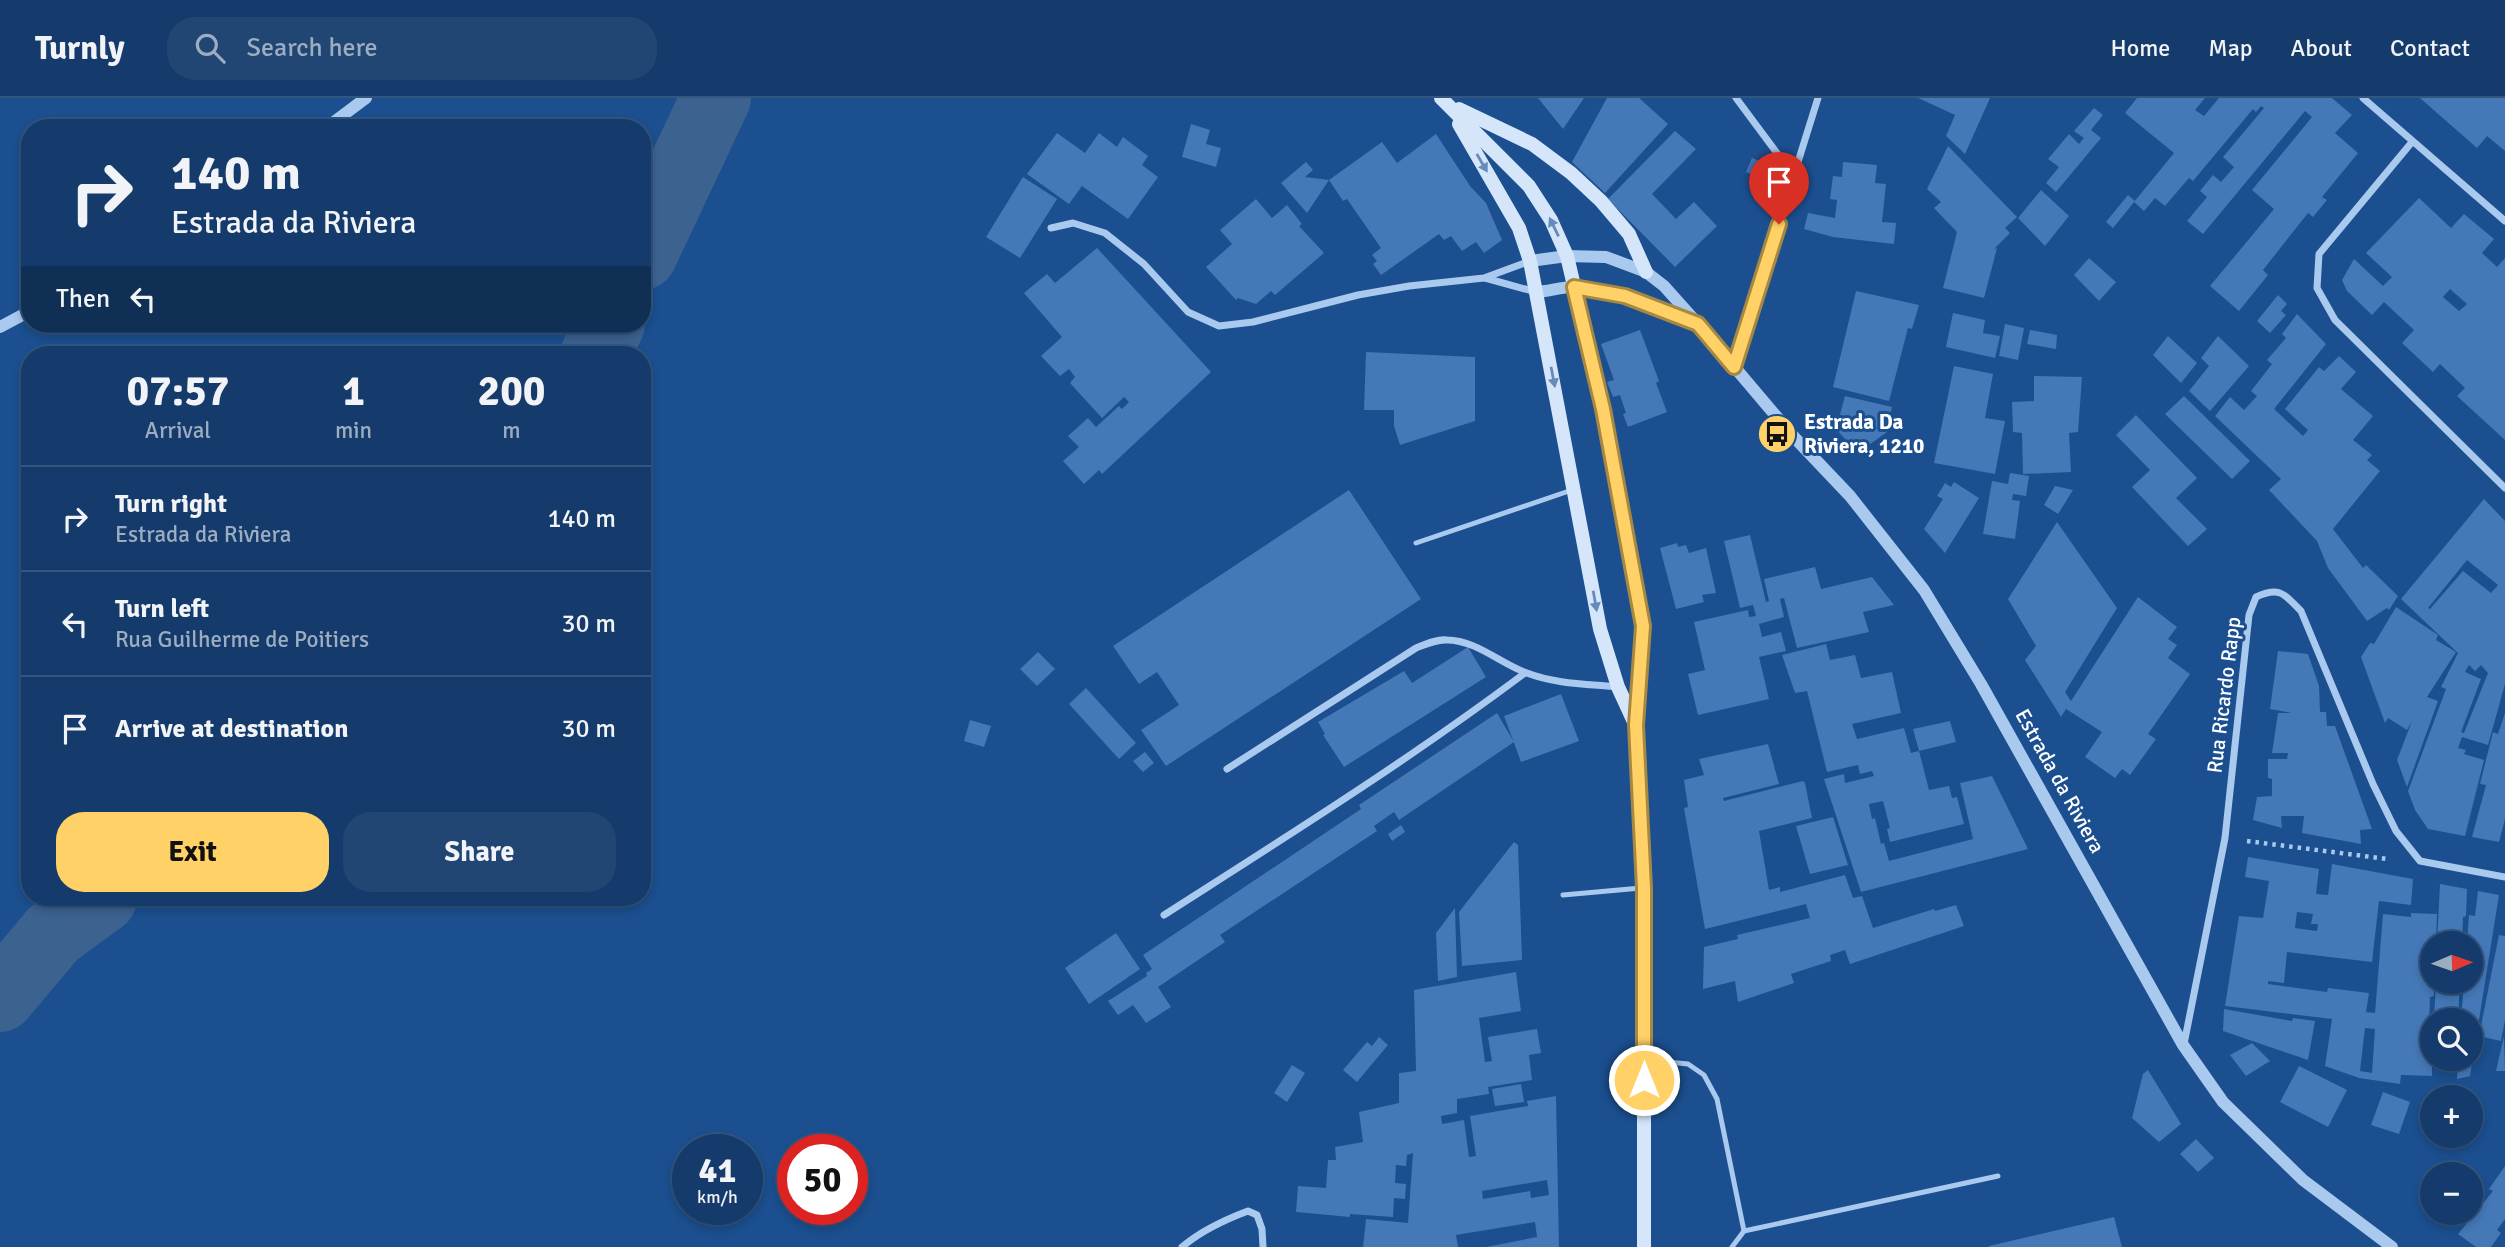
<!DOCTYPE html>
<meta charset="utf-8">
<style>
body{margin:0;font-family:Signika,sans-serif;background:#214673;color:#f1f3f6;height:100vh;display:flex;flex-direction:column;font-size:26px;white-space:nowrap}
*{box-sizing:border-box;margin:0}
p{font-size:23px;color:#9dadc1}
.icon{flex:none;width:38px;height:38px;fill:none;stroke:currentColor;stroke-width:2;stroke-linecap:round;stroke-linejoin:round}
.map{position:relative;flex:1;overflow:hidden}
.sheet{position:absolute;left:21px;top:248px;width:630px;height:560px;display:flex;flex-direction:column;background:#143b6b;border-radius:28px;box-shadow:0 4px 10px #0003,0 0 0 2px #33557e}
.sheet>*{flex:none}
.banner{position:absolute;left:21px;top:21px;width:630px;height:214px;border-radius:28px;box-shadow:0 4px 10px #0003,0 0 0 2px #33557e;background:#143b6b;color:#f1f3f6;overflow:hidden}
.needle{width:46px;rotate:88deg}
.fabs{position:absolute;left:2420px;top:833px;display:grid;gap:14px}
.fabs a{display:grid;place-items:center;width:63px;height:63px;border-radius:50%;background:#143b6b;box-shadow:0 4px 10px #0003,0 0 0 2px #33557e;font-size:35px}
.speed{position:absolute;left:672px;top:1036px;display:flex;gap:14px;font-size:35px;font-weight:700;text-align:center}
.speed>*{display:grid;place-content:center;width:91px;height:91px;border-radius:50%;background:#143b6b;box-shadow:0 4px 10px #0003,0 0 0 2px #33557e;line-height:1}
.speed small{font-size:18px;font-weight:400}
.speed .limit{border:10px solid #d22;background:#fff;color:#111}
.pin{position:absolute;display:grid;place-items:center;width:60px;height:60px;color:#fff;margin:-72px -30px;border-radius:50% 50% 50% 0;rotate:-45deg;box-shadow:0 0 7px #0007}
.pin .icon{rotate:45deg}
.me{position:absolute;width:77px;margin:-38px;rotate:0deg;stroke-linejoin:round;filter:drop-shadow(0 0 5px #0008)}
.turn{display:flex;align-items:center;gap:24px;height:147px;padding:0 35px;font-size:32px}
.turn .icon{width:91px;height:91px;stroke-width:2.5}
.turn b{display:block;font-size:49px;line-height:60px}
.then{display:flex;align-items:center;height:66px;padding:0 35px;background:#0003;gap:14px;font-size:26px}
.eta{display:flex;justify-content:space-evenly;align-items:center;height:119px;text-align:center}
.eta b{font-size:42px;font-weight:700;line-height:49px}
.primary-button{display:flex;gap:14px;margin-top:auto;padding:14px 35px}
.primary-button a{flex:1;height:80px;border-radius:28px;background:#ffd166;color:#111;font-size:28px;font-weight:700;line-height:80px;text-align:center}
.primary-button a+a{background:#214673;color:#f1f3f6}
ul{padding:0;list-style:none}
li{display:flex;align-items:center;gap:21px;height:105px;padding:0 35px;border-top:2px solid #33557e}
li div{flex:1}
li b{display:block;font-size:26px}
li em{font-style:normal}
header{display:flex;align-items:center;gap:42px;box-sizing:border-box;height:98px;padding:0 35px;background:#143b6b;border-bottom:2px solid #33557e}
header strong{font-size:33px}
nav{display:flex;gap:38px;margin-inline-start:auto;font-size:24px}
.search{width:490px;height:63px;background:#214673;display:flex;align-items:center;gap:18px;box-sizing:border-box;padding:0 24px;border-radius:28px;color:#9dadc1;font-size:26px}
.map>svg:first-child{display:block}
.lines{fill:none;stroke-linecap:round;stroke-linejoin:round}
.river{stroke:#3c6290;stroke-width:70}
.building{fill:#4478b7;fill-rule:evenodd}
.path{stroke:#a9c9ee;stroke-width:4.5;stroke-dasharray:3.5 5;stroke-linecap:butt}
.service{stroke:#a9c9ee;stroke-width:5}
.minor{stroke:#a9c9ee;stroke-width:7}
.tertiary{stroke:#a9c9ee;stroke-width:12}
.secondary{stroke:#d6e6fa;stroke-width:14}
.oneway{fill:#668bba}
.route-casing{stroke:#a68842;stroke-width:18}
.route{stroke:#ffd166;stroke-width:12}
.labels{text-anchor:middle;dominant-baseline:central;stroke-width:6;stroke-linejoin:round;paint-order:stroke}
.poi-label{font-size:21px;font-weight:bold;fill:#fff;stroke:#1b4f8f;text-anchor:start}
.street-label{font-size:21px;fill:#fff;stroke:#1b4f8f}
</style>
<header>
<strong>Turnly</strong>
<div class="search"><svg class="icon" aria-label="search" viewBox="0 0 24 24"><circle cx="10" cy="10" r="6"/><path d="M15 15l6 6"/></svg>Search here</div>
<nav><a>Home</a><a>Map</a><a>About</a><a>Contact</a></nav>
</header>
<div class="map">
<svg width="2505" height="1149" viewBox="0 0 2505 1149">
<rect width="100%" height="100%" fill="#1b4f8f"/>
<g class="lines">
<g class="river">
<polyline points="642,157 716,0"/>
<polyline points="595,257 610,226"/>
<polyline points="0,899 53,836 102,800"/>
</g>
</g>
<g class="building">
<polygon points="1538,0 1584,0 1563,31"/>
<polygon points="1607,0 1639,0 1668,26 1605,95 1572,64"/>
<polygon points="1918,0 1990,0 1965,56 1946,38 1955,17"/>
<polygon points="2137,0 2205,0 2195,12 2204,18 2219,0 2332,0 2352,17 2335,35 2358,55 2322,99 2327,102 2313,119 2308,115 2263,172 2268,177 2239,213 2210,188 2274,111 2252,92 2312,19 2305,13 2203,136 2187,123 2207,99 2200,93 2213,77 2221,84 2234,69 2223,59 2264,10 2261,8 2256,14 2253,11 2193,83 2189,80 2165,108 2155,100 2144,113 2134,104 2174,55 2125,15"/>
<polygon points="2420,0 2505,0 2505,53 2487,38 2477,50"/>
<polygon points="2094,10 2103,17 2091,32 2101,40 2056,94 2046,85 2059,69 2048,61 2069,36 2079,46 2084,40 2074,33"/>
<polygon points="1191,26 1210,32 1206,46 1221,50 1216,69 1182,59"/>
<polygon points="1675,33 1696,51 1652,96 1676,121 1694,104 1717,128 1675,169 1608,101"/>
<polygon points="1057,35 1085,55 1099,35 1117,49 1123,39 1148,58 1142,67 1158,79 1128,121 1082,88 1069,106 1027,76"/>
<polygon points="1436,36 1470,88 1486,105 1502,142 1484,155 1476,144 1462,153 1451,138 1444,142 1439,136 1381,177 1373,166 1377,163 1372,157 1381,150 1347,101 1343,103 1329,82 1307,115 1281,85 1306,64 1313,72 1305,79 1329,82 1382,44 1397,65"/>
<polygon points="1948,48 2017,119 2005,130 2010,135 1994,151 1997,150 1984,200 1943,190 1957,134 1934,110 1941,104 1927,91"/>
<polygon points="1752,60 1765,65 1758,79 1746,74"/>
<polygon points="1843,64 1877,67 1875,85 1886,86 1882,124 1896,125 1894,146 1833,139 1804,131 1808,115 1835,120 1837,102 1830,101 1833,78 1842,79"/>
<polygon points="1023,79 1057,101 1020,160 986,139"/>
<polygon points="2041,92 2069,118 2045,148 2018,120"/>
<polygon points="2128,97 2135,103 2113,130 2106,124"/>
<path d="M2419,100L2451,130L2464,116L2494,141L2482,155L2497,169L2505,160V342L2457,298L2465,290L2440,266L2433,274L2402,245L2414,232L2384,204L2372,217L2347,193L2342,182L2354,161L2383,188L2392,179L2366,155ZM2450,191L2467,206L2459,213L2443,199Z"/>
<polygon points="1256,101 1272,120 1287,107 1302,126 1299,128 1324,155 1275,197 1271,193 1256,206 1238,200 1236,202 1206,169 1232,146 1220,132"/>
<polygon points="1097,150 1211,274 1102,376 1099,372 1084,386 1063,363 1079,349 1068,338 1088,320 1096,329 1119,308 1122,311 1129,304 1124,299 1102,320 1070,285 1075,279 1069,271 1060,278 1041,258 1062,239 1024,195 1047,176 1055,185"/>
<polygon points="2089,160 2116,184 2099,203 2074,177"/>
<polygon points="1856,193 1919,207 1912,231 1908,230 1889,303 1833,289"/>
<polygon points="2278,197 2287,206 2281,213 2286,217 2270,235 2257,223"/>
<polygon points="1953,215 1985,222 1983,235 2000,238 1995,260 1946,249"/>
<polygon points="2297,216 2326,246 2274,311 2303,338 2308,332 2285,311 2319,269 2324,273 2339,258 2356,274 2341,291 2373,318 2353,342 2372,357 2367,362 2380,373 2333,431 2363,470 2366,467 2398,498 2389,512 2387,510 2367,523 2328,470 2317,443 2269,392 2281,381 2215,318 2230,299 2244,312 2257,298 2251,293 2272,266 2267,262 2286,240 2282,236"/>
<polygon points="2005,226 2024,230 2018,262 1999,258"/>
<polygon points="1640,232 1659,283 1656,285 1667,314 1628,329 1623,316 1626,315 1620,297 1613,299 1607,284 1614,282 1601,246"/>
<polygon points="2030,232 2057,237 2056,251 2027,246"/>
<polygon points="2168,238 2197,265 2181,285 2153,257"/>
<polygon points="2218,238 2249,268 2210,313 2189,293 2209,268 2201,260"/>
<polygon points="1366,254 1475,259 1475,323 1400,347 1394,328 1394,312 1364,312"/>
<polygon points="1954,268 1993,276 1985,320 2005,323 1995,376 1934,365"/>
<polygon points="2034,278 2082,279 2078,334 2069,335 2071,374 2023,376 2022,335 2013,334 2012,304 2034,303"/>
<polygon points="1845,298 1892,309 1887,334 1866,349 1855,352 1836,331"/>
<polygon points="2184,298 2250,363 2232,381 2165,316"/>
<polygon points="2136,317 2197,380 2176,400 2207,431 2188,448 2132,389 2150,372 2116,337"/>
<polygon points="2010,375 2029,378 2026,398 2013,396 2012,402 2020,403 2015,441 1983,436 1992,383 2008,386"/>
<polygon points="1954,384 1979,400 1945,455 1924,431 1943,401 1937,398 1945,385 1951,389"/>
<polygon points="2055,388 2073,392 2058,416 2044,407"/>
<polygon points="1349,392 1421,501 1166,668 1141,632 1179,607 1157,574 1139,586 1113,548"/>
<path d="M2484,401L2505,423V586L2488,647L2462,639L2458,650L2466,652L2464,656L2484,662L2465,738L2428,731L2415,712L2408,693L2446,591L2441,589L2458,555L2401,501ZM2467,462L2498,487L2491,495L2463,473L2430,511L2428,510ZM2469,567L2475,573L2481,567L2488,575L2464,635L2461,634L2481,581L2465,574Z"/>
<polygon points="2057,424 2117,510 2065,594 2071,603 2138,499 2177,529 2168,541 2177,547 2168,560 2190,576 2148,636 2156,641 2130,677 2122,671 2115,680 2085,659 2102,634 2066,611 2061,619 2025,562 2036,548 2008,501"/>
<polygon points="1750,437 1766,504 1769,503 1764,481 1815,469 1821,491 1872,479 1894,507 1863,514 1869,534 1797,550 1784,500 1780,501 1784,519 1759,526 1762,539 1781,534 1786,553 1759,559 1769,601 1698,617 1688,576 1705,572 1694,524 1748,512 1749,519 1756,518 1753,507 1740,510 1724,443"/>
<polygon points="1677,445 1678,449 1686,447 1689,455 1706,450 1716,495 1702,497 1704,504 1676,511 1660,450"/>
<polygon points="2396,509 2438,537 2436,542 2456,554 2427,599 2438,603 2407,689 2397,662 2412,623 2407,632 2388,620 2385,625 2361,559 2370,545 2374,546"/>
<polygon points="1826,546 1830,562 1855,557 1861,580 1892,574 1901,615 1852,626 1857,641 1904,630 1911,655 1919,653 1913,631 1950,623 1956,644 1919,653 1929,692 1949,688 1952,700 1957,699 1964,726 1890,744 1887,731 1890,730 1883,703 1869,706 1872,721 1875,720 1881,746 1884,745 1889,763 1973,741 1960,685 1992,678 2028,751 1861,794 1824,681 1844,676 1845,685 1874,678 1872,673 1860,676 1858,667 1827,674 1807,593 1795,595 1782,557"/>
<polygon points="1468,549 1486,579 1344,669 1323,637 1325,636 1318,624 1404,573 1412,585"/>
<polygon points="2278,553 2308,556 2319,588 2320,614 2326,614 2327,628 2335,628 2372,731 2360,732 2361,746 2302,735 2304,718 2281,718 2282,730 2253,722 2257,699 2272,698 2272,681 2268,680 2268,661 2287,661 2288,655 2272,655 2278,615 2292,615 2270,611"/>
<polygon points="1038,554 1055,571 1037,588 1020,571"/>
<polygon points="1086,590 1136,645 1119,661 1069,606"/>
<polygon points="1561,596 1579,643 1521,664 1504,618"/>
<polygon points="1497,615 1514,644 1399,722 1394,714 1374,728 1377,733 1220,837 1225,844 1158,889 1171,909 1146,925 1133,907 1118,917 1108,903 1147,878 1146,875 1152,871 1143,857 1361,711 1359,707"/>
<polygon points="2505,615 2505,721 2499,744 2472,739 2486,687 2480,686 2493,634 2498,636"/>
<polygon points="970,622 991,628 984,649 964,643"/>
<polygon points="1768,646 1779,686 1723,700 1724,703 1803,683 1805,685 1812,720 1759,733 1769,792 1780,789 1780,794 1845,777 1853,800 1862,798 1873,830 1934,811 1935,813 1956,807 1964,828 1850,866 1845,852 1830,857 1831,863 1791,876 1794,885 1738,904 1735,883 1703,891 1704,849 1738,841 1737,837 1810,820 1806,806 1705,831 1684,710 1688,709 1684,682 1704,677 1699,661"/>
<polygon points="1145,654 1154,665 1143,674 1133,663"/>
<polygon points="1833,719 1848,767 1810,776 1796,728"/>
<polygon points="1401,727 1405,734 1392,743 1388,736"/>
<polygon points="1514,744 1518,747 1522,862 1462,868 1459,814"/>
<path d="M2248,759L2319,771L2316,796L2328,797L2332,766L2413,781L2411,807L2379,803L2372,864L2287,854L2284,885L2268,883V886L2327,894L2328,890L2369,895L2366,914L2375,915L2383,816L2411,819V815L2437,816L2436,845H2432L2434,898L2430,899L2428,950H2432V961H2471V922H2461L2464,884H2471V845H2467L2469,817L2475,818L2478,793L2499,797L2470,978L2457,981L2458,966L2432,964V978L2401,977L2400,986L2359,980L2325,968L2332,921L2225,908L2239,818L2263,820L2269,783L2245,779ZM2297,814L2313,816L2311,826H2318L2317,833L2295,830ZM2365,930L2375,931L2372,975L2360,973Z"/>
<polygon points="2440,786 2467,791 2466,818 2463,819 2462,845 2437,845"/>
<polygon points="1455,810 1457,879 1438,883 1436,835"/>
<polygon points="1116,835 1140,871 1089,906 1065,870"/>
<polygon points="2499,837 2505,838 2505,922 2501,943 2479,938"/>
<path d="M1516,874L1521,913L1479,920L1485,964L1492,963L1488,939L1537,931L1541,955L1529,957L1532,982L1488,989L1489,996L1457,1001V1015L1441,1018L1442,1026L1464,1022L1469,1059L1476,1058L1470,1018L1528,1008L1527,1003L1556,998L1559,1149H1486L1537,1139L1535,1124L1456,1137L1458,1149H1363L1366,1121L1408,1125L1413,1055L1407,1057L1406,1068L1396,1067L1395,1085L1406,1086L1405,1101L1394,1100L1393,1119L1350,1116V1119L1296,1114L1298,1088L1326,1090L1328,1062H1336L1335,1049L1363,1044L1359,1014L1399,1005V975L1416,973L1414,892ZM1547,1082L1549,1097L1531,1100L1530,1093L1483,1101L1482,1093Z"/>
<polygon points="2436,884 2460,884 2458,919 2455,919 2455,922 2434,922"/>
<polygon points="2224,911 2292,923 2293,920 2315,923 2308,962 2223,933"/>
<polygon points="2504,938 2505,973 2496,973"/>
<polygon points="1379,939 1388,947 1357,984 1343,972 1367,944 1372,948"/>
<polygon points="2252,945 2270,963 2246,978 2230,957"/>
<polygon points="1292,967 1305,975 1287,1004 1274,995"/>
<polygon points="2299,968 2347,992 2328,1029 2280,1004"/>
<polygon points="2148,972 2181,1026 2159,1044 2132,1020 2143,976"/>
<polygon points="1521,986 1524,1004 1495,1008 1492,991"/>
<polygon points="2383,994 2410,1004 2399,1036 2371,1027"/>
<polygon points="2196,1041 2214,1060 2198,1074 2180,1056"/>
<polygon points="2505,1068 2505,1121 2497,1132 2501,1135 2491,1149 2476,1149 2458,1136 2493,1093 2489,1091"/>
<polygon points="2114,1119 2122,1149 1989,1149 1989,1148"/>
</g>
<g class="lines">
<polyline class="path" points="2247,743 2387,761"/>
<g class="service">
<polyline points="1416,445 1572,392"/>
<polyline points="1563,797 1641,790"/>
<polyline points="1647,962 1688,966 1704,977 1717,1001 1744,1133"/>
<polyline points="1732,1149 1744,1133 1998,1078"/>
</g>
<g class="minor">
<polyline points="1736,0 1794,78"/>
<polyline points="2363,0 2505,123"/>
<polyline points="2412,44 2319,156 2317,190 2335,222 2505,390"/>
<polyline points="1051,130 1073,125 1105,135 1144,166 1188,214 1219,228 1253,224 1358,197 1409,188 1484,180 1530,163"/>
<polyline points="1485,180 1536,194"/>
<polyline points="1734,269 1818,0"/>
<path d="M1227,671L1416,550C1426,546 1437,541 1447,542C1476,542 1501,566 1527,575C1555,586 1588,586 1618,589"/>
<path d="M1164,817C1286,739 1409,662 1525,575"/>
<path d="M2184,946L2225,740L2249,517L2256,499C2280,488 2284,496 2301,513L2373,686L2396,733L2420,763L2505,779"/>
<path d="M1182,1149C1202,1132 1224,1122 1248,1113L1257,1117L1262,1131L1263,1149"/>
</g>
<g class="tertiary">
<polyline points="326,30 366,0"/>
<polyline points="1530,163 1567,158 1606,159 1646,174 1664,188 1698,226 1793,338 1850,398 1924,492 1981,586 2183,947 2223,1004 2303,1082 2392,1149"/>
<path d="M1536,194C1549,193 1562,189 1574,189C1616,190 1657,209 1695,224"/>
<polyline points="0,229 30,213"/>
</g>
<g class="secondary">
<polyline points="1441,0 1529,88 1551,122 1567,158 1603,311 1644,528 1636,627 1644,790 1644,1149"/>
<polyline points="1459,11 1532,46 1571,75 1601,103 1629,136 1646,174"/>
<polyline points="1459,26 1519,130 1530,163 1600,531 1618,589 1635,626"/>
</g>
</g>
<defs><path id="oneway-solid" d="M-6-.8H1V-3.2L6.5 0L1 3.2V.8H-6Z" transform="scale(1.75)"/></defs>
<g class="oneway">
<use href="#oneway-solid" transform="translate(1482 65) rotate(60)"/>
<use href="#oneway-solid" transform="translate(1554 129) rotate(-116)"/>
<use href="#oneway-solid" transform="translate(1553 279) rotate(79)"/>
<use href="#oneway-solid" transform="translate(1595 503) rotate(80)"/>
</g>
<g class="lines">
<g class="route-casing">
<polyline id="route" points="1644,982 1644,790 1636,627 1643,528 1603,311 1574,189 1625,198 1698,226 1734,269 1779,126"/>
</g>
<use href="#route" class="route"/>
</g>
<defs>
<g id="bus-disc" transform="scale(2.0125)"><circle r="9.5" fill="#ffd166" stroke="#1b4f8f"/><path d="M-5-6H5V4H4V6H2V4H-2V6H-4V4H-5ZM-3.5-4V0h7V-4ZM-3.5 1.2v1.5H-2V1.2ZM2 1.2v1.5H3.5V1.2Z" fill="#111"/></g>
</defs>
<g fill-rule="evenodd">
<use href="#bus-disc" x="1777" y="336"/>
</g>
<g class="labels">
<g class="poi-label">
<text x="1804" y="324">Estrada Da<tspan x="1804" dy="24">Riviera, 1210</tspan></text>
</g>
<g class="street-label">
<text transform="translate(2224 597) rotate(-83)">Rua Ricardo Rapp</text>
<text transform="translate(2060 683) rotate(61)">Estrada da Riviera</text>
</g>
</g>
</svg>
<div class="fabs">
<a><svg class="needle" viewBox="-14 -14 28 28"><path d="M0-13l5 13h-10z" fill="#e53935"/><path d="M0 13l5-13h-10z" fill="#9dadc1"/></svg></a>
<a><svg class="icon" aria-label="search" viewBox="0 0 24 24"><circle cx="10" cy="10" r="6"/><path d="M15 15l6 6"/></svg></a>
<a>+</a>
<a>−</a>
</div>
<div class="speed"><div>41<small>km/h</small></div><div class="limit">50</div></div>
<div class="pin" style="left:1779px;top:126px;background:#d93025"><svg class="icon" aria-label="arrive" viewBox="0 0 24 24"><path d="M6 21V4h12l-3 4 3 4H6"/></svg></div>
<svg class="me" style="left:1644px;top:982px" viewBox="-20 -20 40 40"><circle r="17" fill="#ffd166" stroke="#fff" stroke-width="3"/><path d="M0-11L8 9 0 5-8 9z" fill="#fff"/></svg>
<div class="banner">
<div class="turn"><svg class="icon" aria-label="right" viewBox="0 0 24 24"><path d="M7 20v-9h11M14 6l5 5-5 5"/></svg><div><b>140 m</b>Estrada da Riviera</div></div>
<div class="then">Then<svg class="icon" aria-label="left" viewBox="0 0 24 24"><path d="M17 20v-9H6M10 6l-5 5 5 5"/></svg></div>
</div>
<section class="sheet">
<div class="eta">
<div><b>07:57</b><p>Arrival</p></div>
<div><b>1</b><p>min</p></div>
<div><b>200</b><p>m</p></div>
</div>
<ul>
<li><svg class="icon" aria-label="right" viewBox="0 0 24 24"><path d="M7 20v-9h11M14 6l5 5-5 5"/></svg><div><b>Turn right</b><p>Estrada da Riviera</p></div><em>140 m</em></li>
<li><svg class="icon" aria-label="left" viewBox="0 0 24 24"><path d="M17 20v-9H6M10 6l-5 5 5 5"/></svg><div><b>Turn left</b><p>Rua Guilherme de Poitiers</p></div><em>30 m</em></li>
<li><svg class="icon" aria-label="arrive" viewBox="0 0 24 24"><path d="M6 21V4h12l-3 4 3 4H6"/></svg><div><b>Arrive at destination</b></div><em>30 m</em></li>
</ul>
<div class="primary-button"><a>Exit</a><a>Share</a></div>
</section>
</div>
